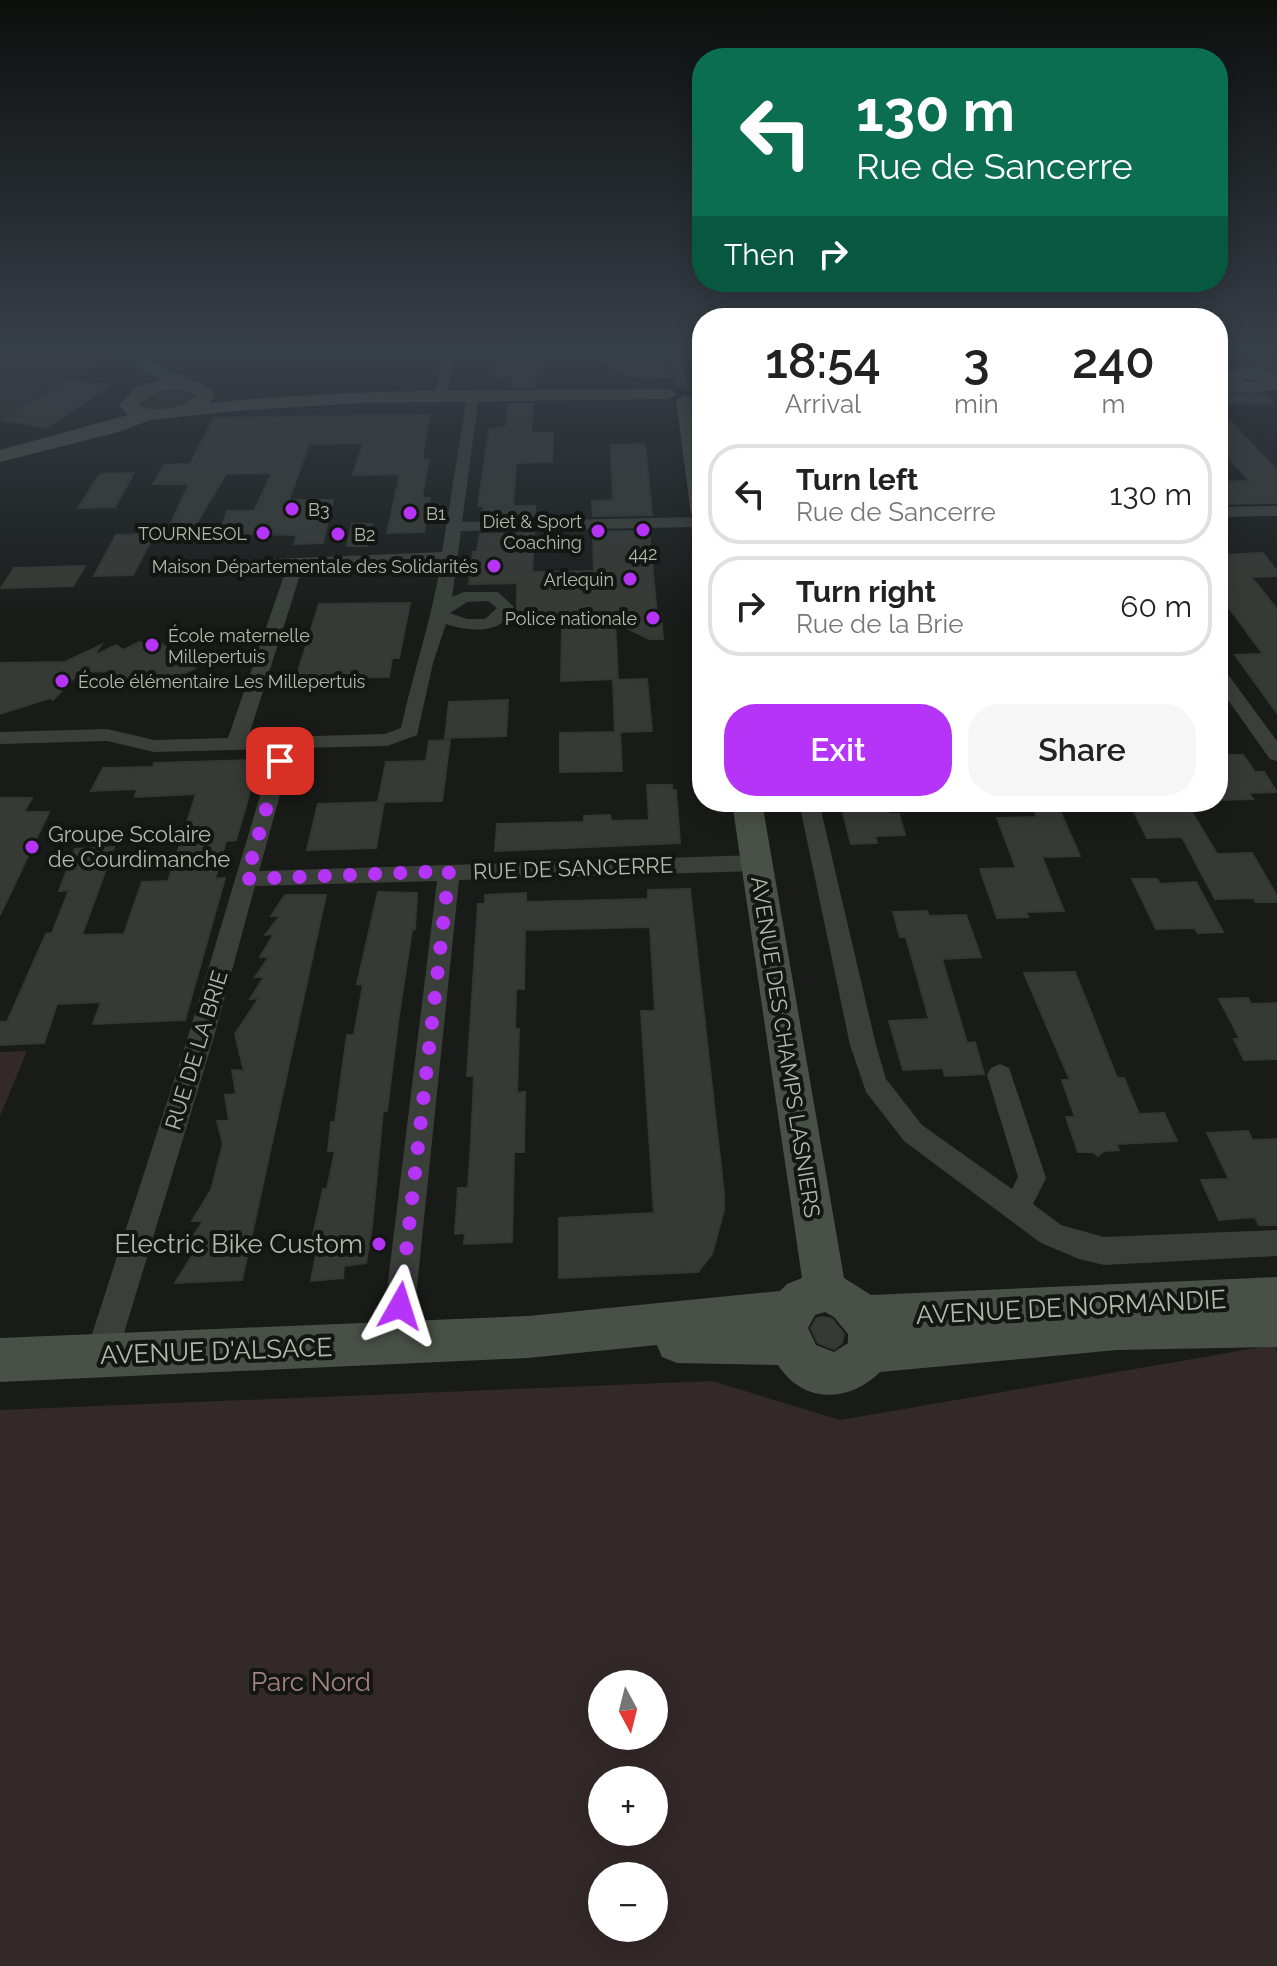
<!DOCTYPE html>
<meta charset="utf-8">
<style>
body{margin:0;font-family:Raleway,sans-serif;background:#f6f6f6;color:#222;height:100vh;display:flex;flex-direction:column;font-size:30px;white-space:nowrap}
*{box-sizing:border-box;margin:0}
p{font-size:26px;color:#767676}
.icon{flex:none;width:44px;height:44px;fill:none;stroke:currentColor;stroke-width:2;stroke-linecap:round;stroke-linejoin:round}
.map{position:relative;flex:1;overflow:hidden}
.details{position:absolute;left:692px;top:308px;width:536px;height:504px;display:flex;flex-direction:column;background:#fff;border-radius:32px;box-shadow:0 4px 20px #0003}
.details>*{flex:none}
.banner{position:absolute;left:692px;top:48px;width:536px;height:244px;border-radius:32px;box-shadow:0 4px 20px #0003;background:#0b6e4f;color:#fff;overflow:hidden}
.needle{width:52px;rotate:173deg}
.fabs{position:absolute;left:588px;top:1670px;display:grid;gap:16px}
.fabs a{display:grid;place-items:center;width:80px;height:80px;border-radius:50%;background:#fff;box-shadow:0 4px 20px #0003;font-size:40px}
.pin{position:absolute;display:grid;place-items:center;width:68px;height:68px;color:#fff;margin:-34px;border-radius:16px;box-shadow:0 4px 12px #0006}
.me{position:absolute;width:88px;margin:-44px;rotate:6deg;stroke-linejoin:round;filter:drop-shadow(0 0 6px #0008)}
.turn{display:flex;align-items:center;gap:28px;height:168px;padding:0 32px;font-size:36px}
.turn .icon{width:104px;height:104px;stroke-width:2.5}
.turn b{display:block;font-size:56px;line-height:68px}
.then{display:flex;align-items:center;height:76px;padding:0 32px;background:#0003;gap:16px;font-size:30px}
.eta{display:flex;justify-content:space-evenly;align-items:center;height:136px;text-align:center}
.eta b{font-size:48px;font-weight:600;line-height:56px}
.cta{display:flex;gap:16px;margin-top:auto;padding:16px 32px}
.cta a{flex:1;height:92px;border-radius:32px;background:#b534f7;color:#fff;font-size:32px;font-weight:600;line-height:92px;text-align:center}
.cta a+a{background:#f6f6f6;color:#222}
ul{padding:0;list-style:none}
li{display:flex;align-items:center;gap:24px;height:100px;margin:0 16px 12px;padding:0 16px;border:4px solid #e0e0e0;border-radius:32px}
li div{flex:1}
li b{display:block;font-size:30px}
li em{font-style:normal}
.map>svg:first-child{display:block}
.green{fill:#332928;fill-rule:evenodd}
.building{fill:#363a35;stroke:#323732;stroke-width:2}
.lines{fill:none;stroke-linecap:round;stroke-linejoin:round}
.street{fill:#3a4039;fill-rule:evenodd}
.secondary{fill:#495047;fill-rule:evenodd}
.route{stroke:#b534f7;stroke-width:14;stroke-dasharray:0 25.2}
.poi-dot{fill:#b534f7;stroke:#131613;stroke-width:3}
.labels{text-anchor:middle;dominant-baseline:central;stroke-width:8;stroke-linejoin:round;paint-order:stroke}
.far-poi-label{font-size:18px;fill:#afbbaa;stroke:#131613;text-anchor:start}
.poi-label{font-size:22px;fill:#afbbaa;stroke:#131613;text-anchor:start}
.street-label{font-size:22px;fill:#afbbaa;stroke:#131613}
.near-poi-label{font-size:26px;fill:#afbbaa;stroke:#131613;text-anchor:end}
.near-street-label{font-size:26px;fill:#afbbaa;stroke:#131613}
.near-park-label{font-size:26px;fill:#a68381;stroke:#131613}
</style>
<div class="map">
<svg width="1277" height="1966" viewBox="0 0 1277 1966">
<rect width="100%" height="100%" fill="#181b18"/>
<g class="green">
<polygon points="0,348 103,348 105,366 80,370 0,420"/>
<polygon points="176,388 194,393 193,402 161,412 137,407 137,399 150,392"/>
<polygon points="27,1051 0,1116 0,1052"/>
<path d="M1274,1345L1277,1352V1966H0V1410L712,1381L840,1420ZM602,1684H654V1736H602ZM602,1780H654V1832H602ZM602,1876H654V1928H602Z"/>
</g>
<g class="building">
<polygon points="497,348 543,348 541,375 535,376 534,387 511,387 512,376 495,376"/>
<polygon points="581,348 641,350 665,362 654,365 671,378 624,375"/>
<polygon points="67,380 110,385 46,428 3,420"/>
<polygon points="1218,393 1264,395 1273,403 1218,404"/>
<polygon points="509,404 533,404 531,433 553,433 552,462 516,463 513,506 535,506 535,517 482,519 483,506 478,506 489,430 507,426"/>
<polygon points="1218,409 1277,470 1277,503 1218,504 1218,482 1250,481 1218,446"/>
<polygon points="429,415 422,459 429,459 422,498 430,498 424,532 387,533 400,474 353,475 363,443 309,444 289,500 333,500 323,543 294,544 297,535 220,533 227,511 254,511 272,473 226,474 193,529 168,530 189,484 153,484 164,465 190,464 214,418"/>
<polygon points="645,444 652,515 593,516 592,501 613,500 611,445"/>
<polygon points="134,473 115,507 78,508 100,474"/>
<polygon points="352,524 372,524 367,546 347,546"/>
<polygon points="649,531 657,615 661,614 663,639 649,639 615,622 618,679 561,681 562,625 530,626 517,620 517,583 469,584 473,552 477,552 480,534 534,533 532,572 594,571 593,532"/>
<polygon points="154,534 133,575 94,576 116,535"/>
<polygon points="1263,553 1277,571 1277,576 1251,577 1277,609 1277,713 1235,655 1263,654 1218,593 1218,555"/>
<polygon points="85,566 73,586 1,588 14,568"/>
<polygon points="410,603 399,658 392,658 389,677 296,678 319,604"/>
<polygon points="140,642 147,647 159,642 195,668 159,686 152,681 135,690 110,671 80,672 53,700 50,698 0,714 0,663 65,662 101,645 96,652 98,654 116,645 123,650"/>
<polygon points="647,679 652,731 620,732 622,771 560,772 560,733 615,732 613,680"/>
<polygon points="508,700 506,736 445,738 449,702"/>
<polygon points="450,740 442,801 378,802 386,762 426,761 429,741"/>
<polygon points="1218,755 1243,755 1255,772 1264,772 1277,792 1249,793 1253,799 1218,800"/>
<polygon points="252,760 251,769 257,768 236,840 226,841 215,879 225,878 185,1020 93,1024 101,1002 57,1004 44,1043 0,1045 0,1022 7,1022 46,934 52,933 69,890 59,891 75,849 114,847 82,935 124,934 142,882 168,881 196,794 135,797 137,789 91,791 103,768 153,767 154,763"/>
<polygon points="647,785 672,785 672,790 676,790 680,843 495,851 497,824 584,822 584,816 610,815 611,821 649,820"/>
<polygon points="0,798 32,798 24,812 49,812 0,915"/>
<polygon points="384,802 376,848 307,850 318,804"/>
<polygon points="840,802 885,802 889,814 899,814 905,835 875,836 877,843 851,844"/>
<polygon points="1030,802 1056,802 1080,856 1042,857 1064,911 1026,912 1028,917 997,918 980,869 1016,868 997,818 1037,817"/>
<polygon points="1129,802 1186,802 1217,854 1252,853 1277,896 1277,902 1256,902 1253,898 1215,899 1182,837 1147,838"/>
<polygon points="1132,879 1157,879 1160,884 1196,882 1223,932 1198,933 1195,928 1156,929"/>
<polygon points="690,889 724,1194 724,1210 712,1254 698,1272 559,1278 559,1218 654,1213 641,1011 655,1011 650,927 525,930 524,989 516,989 515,1029 519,1029 517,1093 525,1092 524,1152 514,1152 512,1242 464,1244 465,1233 455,1234 458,1188 468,1188 471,1144 474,1076 467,1076 478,904 485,904 485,895 526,893 526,902 648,899 648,890"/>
<polygon points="378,892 417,893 415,929 412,930 399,1015 387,1111 383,1111 372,1226 366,1263 344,1266 343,1278 311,1281 319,1240 312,1240 323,1189 327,1189 335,1151 328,1151 331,1122 335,1122 347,1035 354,1035 363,985 357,984"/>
<polygon points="285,895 326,895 242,1280 175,1283 195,1251 184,1251 203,1221 192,1221 211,1190 223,1144 217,1121 229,1121 225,1095 236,1094 232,1070 244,1071 235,1034 259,998 250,999 264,977 255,977 269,957 260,957 274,934 265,935 280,916 271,916"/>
<polygon points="927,911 929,916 966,915 981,957 942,959 967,1043 975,1042 984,1074 945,1076 943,1068 903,1070 889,1021 929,1019 906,937 900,937 893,912"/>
<polygon points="1075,972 1117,1078 1124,1078 1139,1114 1164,1113 1177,1141 1116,1144 1119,1150 1104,1151 1098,1156 1093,1152 1078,1152 1066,1117 1075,1117 1062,1080 1070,1080 1024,973"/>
<polygon points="1248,998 1251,1004 1277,1003 1277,1059 1244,1060 1234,1039 1240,1039 1219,999"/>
<polygon points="1248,1131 1252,1140 1277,1139 1277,1225 1259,1225 1255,1217 1219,1220 1201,1180 1229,1179 1207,1133"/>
<polygon points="822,1317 832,1319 844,1334 842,1343 834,1349 818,1343 811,1328 817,1318"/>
</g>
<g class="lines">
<g class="street">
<polygon points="444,348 456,348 446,397 440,401 434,397"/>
<polygon points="665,348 677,348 689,387 687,390 677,387"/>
<polygon points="1270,359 1277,359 1277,365 1246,377 1240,373"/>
<path d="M473,392L479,396L462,522L702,517V527L461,531L452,597L464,592H498L514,607C504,635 470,632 446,624L433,663L417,735L387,746L293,748L259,871L756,855L764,858L767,863L764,868L756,871L459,880L415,1306L402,1354L391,1358L380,1354L376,1343L385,1306L437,881L255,886L213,1040L117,1356L112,1367L101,1371L90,1367L85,1356L187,1040L274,749L154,752L107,741L0,744V732L107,729L154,740L228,738L287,567L252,568L246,566V560L442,552L467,396ZM441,562C432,619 413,672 401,728L385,734L248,738L303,566ZM488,601L497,608L485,619H467L450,613L467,602Z"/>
<polygon points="1277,506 1277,516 1218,517 1218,507"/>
<polygon points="1218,668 1224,669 1277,741 1277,761 1270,759 1218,686"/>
<polygon points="799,802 819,802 876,1045 886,1079 922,1125 1012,1189 1018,1177 987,1075 991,1068 1000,1064 1009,1068 1046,1178 1033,1204 1061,1225 1104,1237 1277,1230 1277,1256 1104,1265 1079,1259 1041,1243 904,1141 866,1092 850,1045"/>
</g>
<g class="secondary">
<path d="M127,348H143C157,378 197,374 215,394L210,403C362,387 515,391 668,389L677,394L668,399L366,403L246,410L150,420L119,432L0,462V450L128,415L119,405L136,387L160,380L135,365ZM176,389L196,395C184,409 153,414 138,405L158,391Z"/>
<path d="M1243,368L1260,369L1277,376V389L1256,393L1218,390V380H1226L1223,376L1226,372ZM1243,378L1263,382H1246Z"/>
<polygon points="685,395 694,400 702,448 702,520 691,514 676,400"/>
<path d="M732,802H762L844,1278L871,1295L1277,1277V1347L1117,1350L880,1372C849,1403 803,1404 778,1365L677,1363L662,1357L657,1345L528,1358L0,1382V1338L528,1316L780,1291L787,1284L802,1278ZM825,1312L834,1317L848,1334V1343L834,1352L816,1345L808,1328L815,1315Z"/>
</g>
</g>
<linearGradient id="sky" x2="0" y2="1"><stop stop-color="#0d0f0d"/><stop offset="0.56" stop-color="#373f48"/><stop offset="1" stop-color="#373f48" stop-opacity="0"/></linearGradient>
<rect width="1277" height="623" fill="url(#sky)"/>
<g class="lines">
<polyline class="route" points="280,761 246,879 449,871 400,1306"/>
</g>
<g class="poi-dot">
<circle cx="292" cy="509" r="8"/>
<circle cx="410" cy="513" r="8"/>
<circle cx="643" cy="530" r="8"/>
<circle cx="598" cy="531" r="8"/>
<circle cx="263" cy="533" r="8"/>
<circle cx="338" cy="534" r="8"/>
<circle cx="494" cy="566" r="8"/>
<circle cx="630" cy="579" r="8"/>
<circle cx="653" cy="618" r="8"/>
<circle cx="152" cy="645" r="8"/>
<circle cx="62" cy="681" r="8"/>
<circle cx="32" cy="847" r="8"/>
<circle cx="379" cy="1244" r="8"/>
</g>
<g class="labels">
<g class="far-poi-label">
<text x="308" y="509">B3</text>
<text x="426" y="513">B1</text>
<text x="582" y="521" text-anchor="end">Diet &amp; Sport<tspan x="582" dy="21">Coaching</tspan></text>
<text x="247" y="533" text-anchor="end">TOURNESOL</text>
<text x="354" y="534">B2</text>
<text x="643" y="553" text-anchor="middle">442</text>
<text x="478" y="566" text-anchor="end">Maison Départementale des Solidarités</text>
<text x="614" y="579" text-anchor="end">Arlequin</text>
<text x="637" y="618" text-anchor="end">Police nationale</text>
<text x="168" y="635">École maternelle<tspan x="168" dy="21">Millepertuis</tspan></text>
<text x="78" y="681">École élémentaire Les Millepertuis</text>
</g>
<g class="poi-label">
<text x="48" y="834">Groupe Scolaire<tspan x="48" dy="25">de Courdimanche</tspan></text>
</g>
<g class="street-label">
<text transform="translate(573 868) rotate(-2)">RUE DE SANCERRE</text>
<text transform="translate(786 1047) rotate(81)">AVENUE DES CHAMPS LASNIERS</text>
<text transform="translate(196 1050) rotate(-73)">RUE DE LA BRIE</text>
</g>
<g class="near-poi-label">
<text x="363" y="1244">Electric Bike Custom</text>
</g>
<g class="near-street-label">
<text transform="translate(1071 1307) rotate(-3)">AVENUE DE NORMANDIE</text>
<text transform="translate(216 1351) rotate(-2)">AVENUE D'ALSACE</text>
</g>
<g class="near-park-label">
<text x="311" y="1682">Parc Nord</text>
</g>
</g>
</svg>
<div class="fabs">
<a><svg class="needle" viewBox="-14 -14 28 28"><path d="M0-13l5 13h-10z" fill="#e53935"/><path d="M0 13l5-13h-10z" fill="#767676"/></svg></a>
<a>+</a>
<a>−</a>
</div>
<div class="pin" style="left:280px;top:761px;background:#d93025"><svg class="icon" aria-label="arrive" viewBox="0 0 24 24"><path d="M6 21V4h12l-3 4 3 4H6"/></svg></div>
<svg class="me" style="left:400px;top:1306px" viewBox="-20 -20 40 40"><path d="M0-17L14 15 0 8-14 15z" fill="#b534f7" stroke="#fff" stroke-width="4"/></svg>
<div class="banner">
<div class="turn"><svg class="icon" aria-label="left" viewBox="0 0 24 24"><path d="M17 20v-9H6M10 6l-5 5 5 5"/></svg><div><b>130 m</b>Rue de Sancerre</div></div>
<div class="then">Then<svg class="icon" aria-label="right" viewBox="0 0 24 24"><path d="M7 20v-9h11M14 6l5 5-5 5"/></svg></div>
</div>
<section class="details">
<div class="eta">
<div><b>18:54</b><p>Arrival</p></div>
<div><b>3</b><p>min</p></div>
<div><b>240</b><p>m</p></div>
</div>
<ul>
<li><svg class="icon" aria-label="left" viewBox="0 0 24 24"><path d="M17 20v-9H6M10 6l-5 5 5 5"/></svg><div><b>Turn left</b><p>Rue de Sancerre</p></div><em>130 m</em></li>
<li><svg class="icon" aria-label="right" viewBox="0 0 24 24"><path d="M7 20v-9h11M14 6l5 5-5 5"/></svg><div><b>Turn right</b><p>Rue de la Brie</p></div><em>60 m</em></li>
</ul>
<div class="cta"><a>Exit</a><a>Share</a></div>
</section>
</div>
